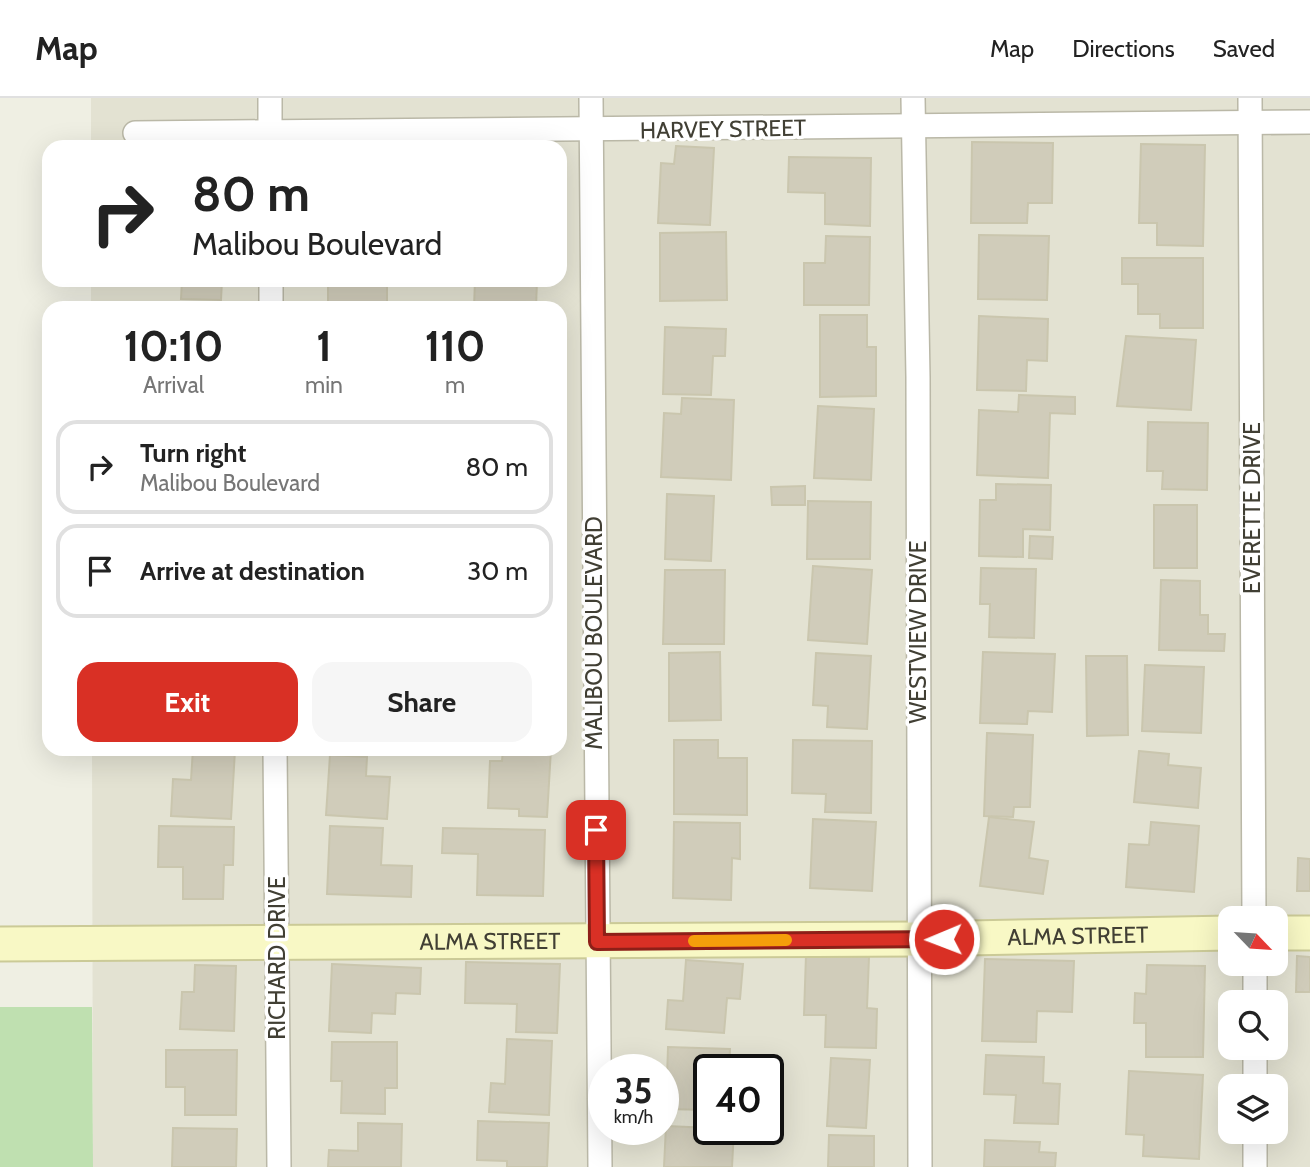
<!DOCTYPE html>
<style>
body{margin:0;font-family:Cabin,sans-serif;background:#f6f6f6;color:#222;height:100vh;display:flex;flex-direction:column;font-size:26px;white-space:nowrap}
*{box-sizing:border-box;margin:0}
p{font-size:23px;color:#767676}
.icon{flex:none;width:38px;height:38px;fill:none;stroke:currentColor;stroke-width:2;stroke-linecap:round;stroke-linejoin:round}
.map{position:relative;flex:1;overflow:hidden}
.details{position:absolute;left:42px;top:203px;width:525px;height:455px;display:flex;flex-direction:column;background:#fff;border-radius:21px;box-shadow:0 7px 28px #0002}
.details>*{flex:none}
.hud{position:absolute;left:42px;top:42px;width:525px;height:147px;border-radius:21px;box-shadow:0 7px 28px #0002;background:#fff;color:#222;overflow:hidden}
.needle{width:46px;rotate:115deg}
.controls{position:absolute;left:1218px;top:808px;display:grid;gap:14px}
.controls a{display:grid;place-items:center;width:70px;height:70px;border-radius:14px;background:#fff;box-shadow:0 7px 28px #0002;font-size:35px}
.speed{position:absolute;left:588px;top:956px;display:flex;gap:14px;font-size:35px;font-weight:700;text-align:center}
.speed>*{display:grid;place-content:center;width:91px;height:91px;border-radius:50%;background:#fff;box-shadow:0 7px 28px #0002;line-height:1}
.speed small{font-size:18px;font-weight:400}
.speed .limit{border:4px solid #111;border-radius:10px;background:#fff;color:#111}
.pin{position:absolute;display:grid;place-items:center;width:60px;height:60px;color:#fff;margin:-30px;border-radius:14px;box-shadow:0 4px 10px #0006}
.me{position:absolute;width:77px;margin:-38px;rotate:269deg;stroke-linejoin:round;filter:drop-shadow(0 0 5px #0008)}
.turn{display:flex;align-items:center;gap:24px;height:147px;padding:0 35px;font-size:32px}
.turn .icon{width:91px;height:91px;stroke-width:2.5}
.turn b{display:block;font-size:49px;line-height:60px}
.eta{display:flex;justify-content:space-evenly;align-items:center;height:119px;text-align:center}
.eta b{font-size:42px;font-weight:800;line-height:49px}
.button{display:flex;gap:14px;margin-top:auto;padding:14px 35px}
.button a{flex:1;height:80px;border-radius:21px;background:#d93025;color:#fff;font-size:28px;font-weight:800;line-height:80px;text-align:center}
.button a+a{background:#f6f6f6;color:#222}
ul{padding:0;list-style:none}
li{display:flex;align-items:center;gap:21px;height:94px;margin:0 14px 10px;padding:0 21px;border:4px solid #e0e0e0;border-radius:21px}
li div{flex:1}
li b{display:block;font-size:26px}
li em{font-style:normal}
header{display:flex;align-items:center;gap:42px;box-sizing:border-box;height:98px;padding:0 35px;background:#fff;border-bottom:2px solid #e0e0e0}
header strong{font-size:33px}
nav{display:flex;gap:38px;margin-inline-start:auto;font-size:24px}
.map>svg:first-child{display:block}
.residential{fill:#e3e2d2;fill-rule:evenodd}
.green{fill:#bfe0b0}
.building{fill:#d0ccba;stroke:#cac6ae;stroke-width:2}
.lines{fill:none;stroke-linecap:round;stroke-linejoin:round}
.street-casing{stroke:#bab8a7;stroke-width:26}
.secondary-casing{stroke:#cbca97;stroke-width:37}
.street{stroke:#fff;stroke-width:23}
.secondary{stroke:#f8f8c5;stroke-width:33}
.route-casing{stroke:#8d1f18;stroke-width:18}
.route{stroke:#d93025;stroke-width:12}
.slow{stroke:#f59e0b;stroke-width:12}
.labels{text-anchor:middle;dominant-baseline:central;stroke-width:7;stroke-linejoin:round;paint-order:stroke}
.street-label{font-size:23px;fill:#413f34;stroke:#fff}
</style>
<header>
<strong>Map</strong>
<nav><a>Map</a><a>Directions</a><a>Saved</a></nav>
</header>
<div class="map">
<svg width="1310" height="1069" viewBox="0 0 1310 1069">
<rect width="100%" height="100%" fill="#efefe3"/>
<path class="residential" d="M91,0H1310V1069H93L92,651H560V210H91V182H560V49H91ZM1230,821H1276V866H1230ZM1230,905H1276V950H1230ZM604,971H663V1031H604ZM709,971H768V1031H709ZM1230,989H1276V1034H1230Z"/>
<polygon class="green" points="0,909 92,909 93,1069 0,1069"/>
<g class="building">
<polygon points="972,44 1053,45 1052,105 1028,105 1027,125 971,125"/>
<polygon points="1141,46 1205,47 1203,148 1157,147 1157,125 1139,125"/>
<polygon points="676,48 714,50 710,127 658,125 661,65 674,66"/>
<polygon points="789,59 871,60 870,128 825,126 825,95 788,94"/>
<polygon points="726,134 727,202 660,203 660,135"/>
<polygon points="979,137 1049,138 1047,202 978,201"/>
<polygon points="826,138 870,139 869,207 804,207 804,165 825,165"/>
<polygon points="1122,160 1203,160 1203,230 1160,230 1160,216 1138,216 1138,186 1122,186"/>
<polygon points="182,182 222,182 221,202 181,201"/>
<polygon points="328,182 412,182 412,186 387,186 387,210 328,210"/>
<polygon points="475,182 537,182 536,210 474,210"/>
<polygon points="820,217 867,217 867,249 876,249 876,298 820,299"/>
<polygon points="979,218 1048,221 1047,263 1027,262 1026,293 977,292"/>
<polygon points="665,229 726,231 725,258 713,258 711,297 663,296"/>
<polygon points="1126,238 1196,242 1191,312 1117,308"/>
<polygon points="1019,297 1075,299 1075,316 1050,315 1048,380 977,377 979,312 1018,314"/>
<polygon points="682,300 734,302 731,382 661,379 664,315 681,316"/>
<polygon points="818,308 874,311 871,382 814,380"/>
<polygon points="1148,324 1208,325 1207,392 1162,391 1163,373 1147,373"/>
<polygon points="996,386 1051,387 1050,432 1023,431 1023,459 979,458 980,402 996,402"/>
<polygon points="805,388 805,407 772,407 771,389"/>
<polygon points="667,396 714,398 711,463 665,461"/>
<polygon points="808,403 871,404 870,461 807,461"/>
<rect x="1154" y="407" width="43" height="63"/>
<polygon points="1030,438 1053,439 1052,461 1029,460"/>
<polygon points="813,468 872,472 867,546 808,542"/>
<polygon points="981,470 1036,471 1034,540 989,539 990,506 980,506"/>
<polygon points="665,472 725,472 724,546 663,546"/>
<polygon points="1161,482 1200,483 1200,517 1208,517 1208,536 1225,536 1224,553 1159,552"/>
<polygon points="720,554 721,622 669,623 669,555"/>
<polygon points="983,554 1055,556 1052,614 1028,613 1027,626 980,625"/>
<polygon points="816,555 871,558 867,631 827,629 828,608 813,607"/>
<polygon points="1086,558 1127,558 1128,637 1087,638"/>
<polygon points="1145,567 1204,569 1201,635 1142,633"/>
<polygon points="987,635 1033,637 1030,709 1014,709 1013,719 984,718"/>
<polygon points="674,642 718,642 718,660 747,660 747,717 674,716"/>
<polygon points="793,642 872,643 871,715 825,714 826,696 792,695"/>
<polygon points="193,651 235,652 231,721 171,718 173,681 191,682"/>
<polygon points="503,651 551,651 547,719 519,718 519,711 488,710 490,663 502,663"/>
<polygon points="1139,653 1169,656 1168,667 1201,670 1198,710 1134,704"/>
<polygon points="330,657 367,659 366,678 390,679 387,721 326,717"/>
<polygon points="989,719 1034,724 1029,760 1048,763 1043,796 980,788"/>
<polygon points="813,721 876,724 872,793 810,790"/>
<polygon points="674,724 740,725 740,761 732,760 731,802 673,800"/>
<polygon points="1151,724 1199,728 1194,794 1126,789 1129,746 1149,747"/>
<polygon points="159,728 234,729 233,767 224,767 223,801 183,801 183,769 158,769"/>
<polygon points="330,728 383,730 381,767 412,768 411,799 327,796"/>
<polygon points="443,730 545,732 543,798 477,797 478,756 442,755"/>
<polygon points="1298,760 1310,761 1310,793 1297,793"/>
<polygon points="806,857 869,859 867,910 877,911 876,950 825,949 826,917 804,917"/>
<polygon points="1297,858 1310,859 1310,894 1296,894"/>
<polygon points="985,861 1074,863 1072,914 1037,913 1036,944 982,943"/>
<polygon points="686,862 743,866 740,901 727,900 724,935 666,931 668,902 683,903"/>
<polygon points="466,864 560,866 557,935 516,934 517,906 465,905"/>
<polygon points="332,866 421,870 420,896 396,895 395,916 372,915 371,935 329,933"/>
<polygon points="195,867 236,868 234,933 180,931 182,894 194,894"/>
<polygon points="1147,867 1205,868 1203,959 1146,959 1146,925 1134,925 1135,895 1146,896"/>
<polygon points="507,941 552,943 549,1017 489,1014 491,985 505,986"/>
<polygon points="332,944 397,944 397,990 385,990 385,1016 341,1015 342,983 331,983"/>
<polygon points="668,949 730,951 729,971 709,971 709,1012 666,1011"/>
<polygon points="166,952 237,952 236,1017 185,1017 185,989 166,989"/>
<polygon points="986,957 1044,959 1043,985 1060,986 1058,1026 1014,1025 1016,997 984,996"/>
<polygon points="831,960 870,962 866,1030 827,1028"/>
<polygon points="1129,973 1203,977 1199,1061 1143,1058 1144,1037 1126,1036"/>
<polygon points="478,1023 549,1025 547,1069 507,1069 507,1063 477,1062"/>
<polygon points="358,1025 402,1026 401,1069 328,1069 329,1052 358,1053"/>
<polygon points="666,1028 734,1031 732,1069 664,1069"/>
<polygon points="173,1030 237,1031 236,1069 172,1069"/>
<polygon points="829,1037 874,1038 874,1069 828,1069"/>
<polygon points="985,1042 1040,1044 1039,1054 1056,1055 1055,1069 984,1069"/>
</g>
<g class="lines">
<g class="street-casing">
<g id="street">
<polyline points="270,0 270,49"/>
<polyline points="591,0 600,1069"/>
<polyline points="913,0 918,279 920,1069"/>
<polyline points="1250,0 1254,821"/>
<polyline points="135,35 1310,24"/>
<polyline points="271,182 271,210"/>
<polyline points="275,651 279,1069"/>
<polyline points="1255,866 1255,905"/>
<polyline points="1255,950 1255,989"/>
<polyline points="1255,1034 1255,1069"/>
</g>
</g>
<g class="secondary-casing">
<g id="secondary">
<polyline points="1276,835 1310,835"/>
<path id="s1" d="M0,846L918,841L1230,835"/>
</g>
</g>
<use href="#street" class="street"/>
<use href="#secondary" class="secondary"/>
</g>
<g class="lines">
<g class="route-casing">
<polyline id="route" points="596,732 597,844 944,841"/>
</g>
<use href="#route" class="route"/>
<polyline class="slow" points="694,843 786,842"/>
</g>
<g class="labels">
<g class="street-label">
<text transform="translate(723 31) rotate(-1)">HARVEY STREET</text>
<text transform="translate(1252 410) rotate(-90)">EVERETTE DRIVE</text>
<text transform="translate(918 534) rotate(-90)">WESTVIEW DRIVE</text>
<text transform="translate(594 535) rotate(-90)">MALIBOU BOULEVARD</text>
<text stroke="none"><textPath href="#s1" startOffset="1078">ALMA STREET</textPath></text>
<text stroke="none"><textPath href="#s1" startOffset="490">ALMA STREET</textPath></text>
<text transform="translate(277 860) rotate(-90)">RICHARD DRIVE</text>
</g>
</g>
</svg>
<div class="controls">
<a><svg class="needle" viewBox="-14 -14 28 28"><path d="M0-13l5 13h-10z" fill="#e53935"/><path d="M0 13l5-13h-10z" fill="#767676"/></svg></a>
<a><svg class="icon" aria-label="search" viewBox="0 0 24 24"><circle cx="10" cy="10" r="6"/><path d="M15 15l6 6"/></svg></a>
<a><svg class="icon" aria-label="layers" viewBox="0 0 24 24"><path d="M12 4l9 5-9 5-9-5zM3 14l9 5 9-5"/></svg></a>
</div>
<div class="speed"><div>35<small>km/h</small></div><div class="limit">40</div></div>
<div class="pin" style="left:596px;top:732px;background:#d93025"><svg class="icon" aria-label="arrive" viewBox="0 0 24 24"><path d="M6 21V4h12l-3 4 3 4H6"/></svg></div>
<svg class="me" style="left:944px;top:841px" viewBox="-20 -20 40 40"><circle r="17" fill="#d93025" stroke="#fff" stroke-width="3"/><path d="M0-11L8 9 0 5-8 9z" fill="#fff"/></svg>
<div class="hud">
<div class="turn"><svg class="icon" aria-label="right" viewBox="0 0 24 24"><path d="M7 20v-9h11M14 6l5 5-5 5"/></svg><div><b>80 m</b>Malibou Boulevard</div></div>
</div>
<section class="details">
<div class="eta">
<div><b>10:10</b><p>Arrival</p></div>
<div><b>1</b><p>min</p></div>
<div><b>110</b><p>m</p></div>
</div>
<ul>
<li><svg class="icon" aria-label="right" viewBox="0 0 24 24"><path d="M7 20v-9h11M14 6l5 5-5 5"/></svg><div><b>Turn right</b><p>Malibou Boulevard</p></div><em>80 m</em></li>
<li><svg class="icon" aria-label="arrive" viewBox="0 0 24 24"><path d="M6 21V4h12l-3 4 3 4H6"/></svg><div><b>Arrive at destination</b></div><em>30 m</em></li>
</ul>
<div class="button"><a>Exit</a><a>Share</a></div>
</section>
</div>
